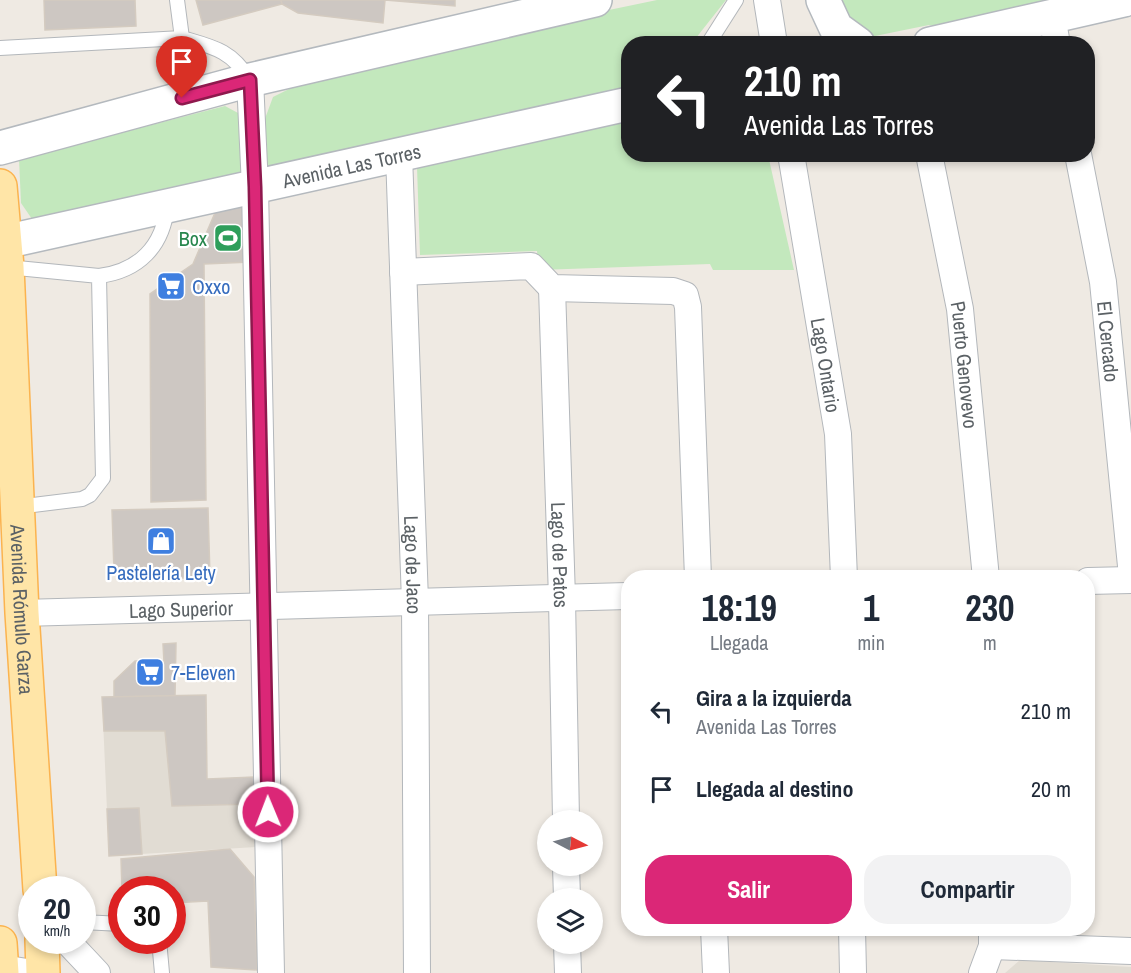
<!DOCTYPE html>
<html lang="es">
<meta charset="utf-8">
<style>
body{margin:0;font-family:"Archivo Narrow",sans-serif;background:#f2f2f3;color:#1f2937;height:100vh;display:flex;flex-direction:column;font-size:22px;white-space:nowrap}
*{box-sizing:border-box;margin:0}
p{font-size:20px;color:#747a83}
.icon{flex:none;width:33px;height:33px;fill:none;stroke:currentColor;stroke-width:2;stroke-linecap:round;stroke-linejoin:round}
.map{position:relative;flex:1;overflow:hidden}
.side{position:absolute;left:621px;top:570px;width:474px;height:366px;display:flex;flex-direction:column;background:#fff;border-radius:24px;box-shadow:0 3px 9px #0003}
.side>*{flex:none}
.top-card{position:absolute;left:621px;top:36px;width:474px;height:126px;border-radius:24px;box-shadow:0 3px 9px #0003;background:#202124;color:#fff;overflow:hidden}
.needle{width:39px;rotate:96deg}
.buttons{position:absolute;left:537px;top:810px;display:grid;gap:12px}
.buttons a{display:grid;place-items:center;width:66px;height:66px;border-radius:50%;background:#fff;box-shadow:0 3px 9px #0003;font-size:30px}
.speed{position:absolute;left:18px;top:876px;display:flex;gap:12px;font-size:30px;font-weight:700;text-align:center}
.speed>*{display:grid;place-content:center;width:78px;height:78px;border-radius:50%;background:#fff;box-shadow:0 3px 9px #0003;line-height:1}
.speed small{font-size:15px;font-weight:400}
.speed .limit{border:9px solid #d22;background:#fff;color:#111}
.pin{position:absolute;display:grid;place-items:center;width:51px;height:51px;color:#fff;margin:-62px -26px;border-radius:50% 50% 50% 0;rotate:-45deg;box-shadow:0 0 6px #0007}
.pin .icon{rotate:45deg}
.me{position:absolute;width:66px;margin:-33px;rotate:359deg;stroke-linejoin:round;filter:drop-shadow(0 0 4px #0008)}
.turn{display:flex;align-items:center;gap:21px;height:126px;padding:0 24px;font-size:27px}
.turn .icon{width:78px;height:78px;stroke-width:2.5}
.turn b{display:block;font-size:42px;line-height:51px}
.eta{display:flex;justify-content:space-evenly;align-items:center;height:102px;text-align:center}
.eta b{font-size:36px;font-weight:700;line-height:42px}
.primary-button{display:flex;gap:12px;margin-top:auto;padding:12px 24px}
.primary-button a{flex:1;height:69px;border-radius:24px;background:#db2777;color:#fff;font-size:24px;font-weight:700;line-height:69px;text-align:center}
.primary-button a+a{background:#f2f2f3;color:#1f2937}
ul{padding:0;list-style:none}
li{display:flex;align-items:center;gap:18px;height:78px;padding:0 24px}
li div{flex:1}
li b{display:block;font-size:22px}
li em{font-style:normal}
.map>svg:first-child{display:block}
.education{fill:#e1dcd3}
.park{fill:#c3e8bd}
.building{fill:#cdc7c2;stroke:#d4cbc0;stroke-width:1.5}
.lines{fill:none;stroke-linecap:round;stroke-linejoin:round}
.lane-casing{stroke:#b3b7bb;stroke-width:16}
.street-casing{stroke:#b3b7bb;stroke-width:28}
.secondary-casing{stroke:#b4b9be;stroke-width:36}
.primary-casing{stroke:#fbb34f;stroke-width:36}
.lane{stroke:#fff;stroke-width:14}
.street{stroke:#fff;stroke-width:26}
.secondary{stroke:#fff;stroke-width:33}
.primary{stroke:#ffe5a7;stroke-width:33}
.route-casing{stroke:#8e194d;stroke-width:15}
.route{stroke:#db2777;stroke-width:10}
.labels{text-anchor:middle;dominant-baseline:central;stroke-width:4.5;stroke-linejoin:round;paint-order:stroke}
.street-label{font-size:20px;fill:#5b6165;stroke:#fff}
.leisure-label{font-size:20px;fill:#27864d;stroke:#fff;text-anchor:end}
.shop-label{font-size:20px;fill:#366cbe;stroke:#fff;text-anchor:start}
</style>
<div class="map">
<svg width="1131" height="973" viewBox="0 0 1131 973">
<rect width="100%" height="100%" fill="#efeae3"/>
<g class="education">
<polygon points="206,695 207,779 254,777 257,847 109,856 102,697"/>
<polygon points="1020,960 1131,967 1131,973 1005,973"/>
</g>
<g class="park">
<polygon points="657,0 726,0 692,43 628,44 628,90 274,170 264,164 263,124 273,97 331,68"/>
<polygon points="832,0 1072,0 950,29 929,25 870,37 860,35"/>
<polygon points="225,106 238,113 241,170 235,180 44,221 32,219 21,203 19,159"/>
<polygon points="628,120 628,154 768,155 794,270 713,270 710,264 539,270 537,251 420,255 417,167"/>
</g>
<g class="building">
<polygon points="44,0 135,0 136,26 45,30"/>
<polygon points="196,0 281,0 282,4 203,25"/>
<polygon points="281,0 455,0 455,6 385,0 383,23 298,13 282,4"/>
<polygon points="249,201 251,262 204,264 206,500 151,502 150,294 193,264 218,206"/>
<polygon points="208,508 210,577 121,580 114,572 112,510"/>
<polygon points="176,643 175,696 114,697 114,681 135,661 164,662 163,644"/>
<polygon points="206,695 207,779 254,777 255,804 172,806 165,731 104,731 102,697"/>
<polygon points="139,808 142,854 109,856 107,809"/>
<polygon points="230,849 254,877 257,970 211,967 208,901 172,903 172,890 122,890 121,859"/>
</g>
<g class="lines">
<g class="lane-casing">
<g id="lane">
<path d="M182,38C213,47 231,50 249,79"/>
<polyline points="708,44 736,0"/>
<polyline points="0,48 182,38 177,0"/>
<polyline points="7,267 99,276 103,478 90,495 82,499 17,507"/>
<path d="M99,276C139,271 163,246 167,207"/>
<polyline points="82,922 122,924"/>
<polyline points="159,940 162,973"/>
</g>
</g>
<g class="street-casing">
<g id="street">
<polyline points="767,0 774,44"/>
<polyline points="1052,17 1057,44"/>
<polyline points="250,80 255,187 271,973"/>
<path id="s1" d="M791,154L838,434L844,578"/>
<path id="s2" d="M929,154L960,309L986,578"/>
<path id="s3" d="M1078,154L1103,282L1131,566"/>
<path id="s4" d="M399,155L415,601L417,973"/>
<polyline points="403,272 531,266 552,288 673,291 685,295 688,307 698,578"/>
<path id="s5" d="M552,288L562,598L566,820"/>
<polyline points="1088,581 1131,580"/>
<path id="s6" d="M22,613L628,596"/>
<polyline points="566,866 567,898"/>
<polyline points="714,928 716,973"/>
<polyline points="852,928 853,973"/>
<polyline points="66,940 97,973"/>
<polyline points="567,944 568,973"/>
<polyline points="992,946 1131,951"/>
<polyline points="2,968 33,973"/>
<polyline points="982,973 992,946 992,929"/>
</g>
</g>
<g class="secondary-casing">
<g id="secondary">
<polyline points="823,0 836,28 858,44"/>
<polyline points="930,44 1124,0"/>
<polyline points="0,148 250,80 595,0"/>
<path id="s7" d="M0,243L628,104"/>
</g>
</g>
<g class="primary-casing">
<g id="primary">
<path id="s8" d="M0,186L7,267L22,613L40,890"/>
<polyline points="42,940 43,973"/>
<polyline points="0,943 2,973"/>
</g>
</g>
<use href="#lane" class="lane"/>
<use href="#street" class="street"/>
<use href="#secondary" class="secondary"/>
<use href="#primary" class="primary"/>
</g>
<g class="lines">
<g class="route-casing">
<polyline id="route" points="182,98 250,80 255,187 268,812"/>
</g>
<use href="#route" class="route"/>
</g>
<defs>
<g id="stadium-square" transform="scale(1.5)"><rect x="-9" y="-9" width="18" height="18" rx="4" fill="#2e9e5b" stroke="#fff"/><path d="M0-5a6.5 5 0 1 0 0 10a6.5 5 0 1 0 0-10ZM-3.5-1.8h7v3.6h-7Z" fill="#fff"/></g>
<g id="supermarket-square" transform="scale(1.5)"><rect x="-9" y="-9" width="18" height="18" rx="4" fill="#3f7fe0" stroke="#fff"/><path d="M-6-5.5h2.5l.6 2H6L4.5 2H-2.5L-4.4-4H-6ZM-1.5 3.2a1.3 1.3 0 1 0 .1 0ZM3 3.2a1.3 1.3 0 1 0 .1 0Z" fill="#fff"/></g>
<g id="shop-square" transform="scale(1.5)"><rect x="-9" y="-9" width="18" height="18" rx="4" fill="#3f7fe0" stroke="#fff"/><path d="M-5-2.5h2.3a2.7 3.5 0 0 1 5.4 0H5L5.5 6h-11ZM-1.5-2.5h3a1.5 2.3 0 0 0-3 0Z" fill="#fff"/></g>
</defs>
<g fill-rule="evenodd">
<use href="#stadium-square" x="228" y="238"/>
<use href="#supermarket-square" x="171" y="286"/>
<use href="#shop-square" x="161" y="541"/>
<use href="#supermarket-square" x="150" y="672"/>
</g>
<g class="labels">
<g class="street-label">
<text stroke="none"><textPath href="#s7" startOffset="360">Avenida Las Torres</textPath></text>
<text stroke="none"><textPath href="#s3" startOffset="190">El Cercado</textPath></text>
<text stroke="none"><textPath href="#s1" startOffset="214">Lago Ontario</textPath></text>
<text stroke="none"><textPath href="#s2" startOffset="214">Puerto Genovevo</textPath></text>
<text stroke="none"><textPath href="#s5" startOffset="267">Lago de Patos</textPath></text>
<text stroke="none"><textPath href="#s4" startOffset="410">Lago de Jaco</textPath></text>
<text stroke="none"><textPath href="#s6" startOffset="159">Lago Superior</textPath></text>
<text stroke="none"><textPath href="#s8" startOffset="424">Avenida Rómulo Garza</textPath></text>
</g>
<g class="leisure-label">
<text x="207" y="238">Box</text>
</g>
<g class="shop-label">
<text x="192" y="286">Oxxo</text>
<text x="161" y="572" text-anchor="middle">Pastelería Lety</text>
<text x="171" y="672">7-Eleven</text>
</g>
</g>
</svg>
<div class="buttons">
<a><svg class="needle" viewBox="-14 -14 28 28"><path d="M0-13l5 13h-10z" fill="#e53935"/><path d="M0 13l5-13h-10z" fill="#747a83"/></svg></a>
<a><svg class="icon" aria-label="layers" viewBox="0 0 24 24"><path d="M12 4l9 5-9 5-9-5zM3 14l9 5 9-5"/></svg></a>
</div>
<div class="speed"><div>20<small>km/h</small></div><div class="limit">30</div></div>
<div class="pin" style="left:182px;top:98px;background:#d93025"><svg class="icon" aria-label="arrive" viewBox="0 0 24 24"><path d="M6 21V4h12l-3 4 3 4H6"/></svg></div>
<svg class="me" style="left:268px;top:812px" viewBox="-20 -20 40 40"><circle r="17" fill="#db2777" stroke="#fff" stroke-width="3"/><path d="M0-11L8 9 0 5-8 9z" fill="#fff"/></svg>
<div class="top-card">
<div class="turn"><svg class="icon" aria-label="left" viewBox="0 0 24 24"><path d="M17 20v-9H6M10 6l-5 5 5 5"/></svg><div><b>210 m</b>Avenida Las Torres</div></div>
</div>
<section class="side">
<div class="eta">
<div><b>18:19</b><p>Llegada</p></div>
<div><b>1</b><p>min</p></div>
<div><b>230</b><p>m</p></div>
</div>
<ul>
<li><svg class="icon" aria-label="left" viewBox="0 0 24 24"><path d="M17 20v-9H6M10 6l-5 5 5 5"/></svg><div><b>Gira a la izquierda</b><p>Avenida Las Torres</p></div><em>210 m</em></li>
<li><svg class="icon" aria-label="arrive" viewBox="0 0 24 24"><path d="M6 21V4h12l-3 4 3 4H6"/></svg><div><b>Llegada al destino</b></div><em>20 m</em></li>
</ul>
<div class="primary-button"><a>Salir</a><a>Compartir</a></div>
</section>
</div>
